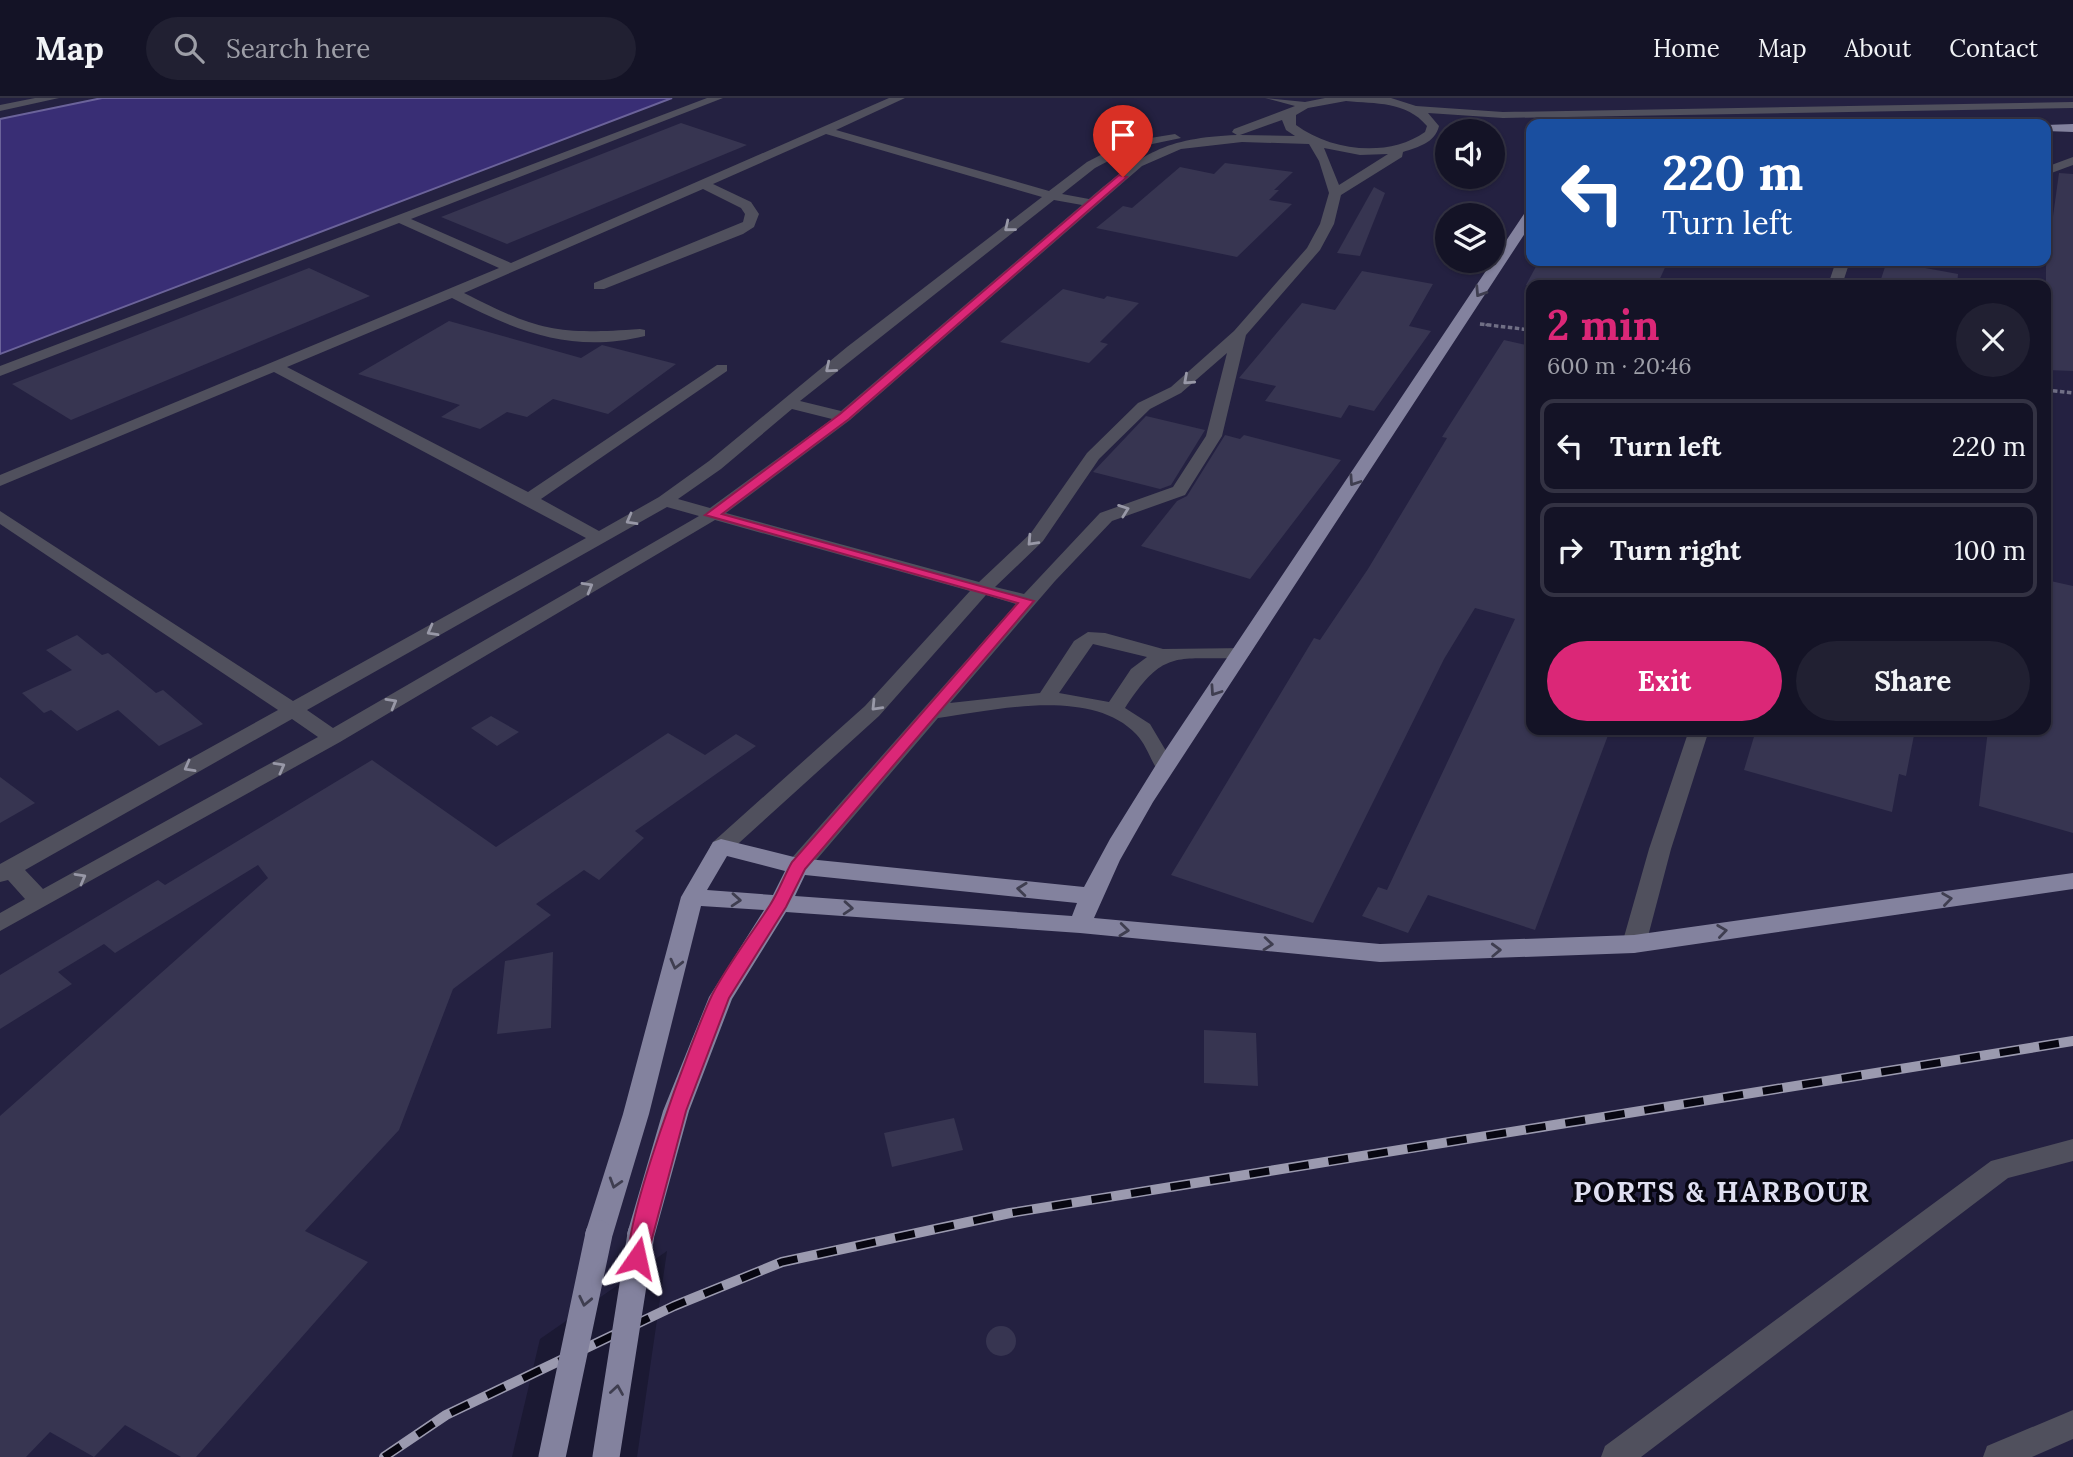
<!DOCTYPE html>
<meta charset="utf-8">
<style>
body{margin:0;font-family:Lora,serif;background:#212032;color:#f1f3f6;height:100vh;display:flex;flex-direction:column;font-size:26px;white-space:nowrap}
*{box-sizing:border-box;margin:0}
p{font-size:23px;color:#9d9ea7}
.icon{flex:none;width:38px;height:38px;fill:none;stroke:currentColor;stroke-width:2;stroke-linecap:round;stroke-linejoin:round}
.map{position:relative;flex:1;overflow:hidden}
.sheet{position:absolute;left:1526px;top:182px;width:525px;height:455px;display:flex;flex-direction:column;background:#141326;border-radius:14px;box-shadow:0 2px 5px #0004,0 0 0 2px #333243}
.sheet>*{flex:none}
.guide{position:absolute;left:1526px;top:21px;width:525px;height:147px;border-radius:14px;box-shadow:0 2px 5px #0004,0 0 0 2px #333243;background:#1a4fa0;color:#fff;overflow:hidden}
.buttons{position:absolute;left:1435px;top:21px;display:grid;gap:14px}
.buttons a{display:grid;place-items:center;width:70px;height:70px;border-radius:50%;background:#141326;box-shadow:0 2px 5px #0004,0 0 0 2px #333243;font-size:35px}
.pin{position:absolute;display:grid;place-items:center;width:60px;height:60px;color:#fff;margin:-72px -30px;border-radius:50% 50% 50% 0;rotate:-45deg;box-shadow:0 0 7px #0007}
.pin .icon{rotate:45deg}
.me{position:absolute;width:77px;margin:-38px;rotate:11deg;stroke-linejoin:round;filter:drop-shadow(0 0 5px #0008)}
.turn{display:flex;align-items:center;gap:24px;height:147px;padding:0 21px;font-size:32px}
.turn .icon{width:91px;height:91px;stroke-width:2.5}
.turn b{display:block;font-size:49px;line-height:60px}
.round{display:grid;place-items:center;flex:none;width:74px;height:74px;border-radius:37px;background:#212032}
.headline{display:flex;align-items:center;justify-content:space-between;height:119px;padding:0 21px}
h1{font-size:42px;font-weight:800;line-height:52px;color:#db2777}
.primary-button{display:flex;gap:14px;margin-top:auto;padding:14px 21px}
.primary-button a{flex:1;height:80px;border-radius:42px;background:#db2777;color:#fff;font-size:28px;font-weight:800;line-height:80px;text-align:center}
.primary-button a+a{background:#212032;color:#f1f3f6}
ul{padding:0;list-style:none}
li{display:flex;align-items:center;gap:21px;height:94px;margin:0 14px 10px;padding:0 7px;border:4px solid #333243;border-radius:14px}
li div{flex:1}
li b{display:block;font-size:26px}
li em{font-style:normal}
header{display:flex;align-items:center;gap:42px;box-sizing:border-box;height:98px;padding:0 35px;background:#141326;border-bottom:2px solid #333243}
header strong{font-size:33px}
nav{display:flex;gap:38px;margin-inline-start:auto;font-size:24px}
.search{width:490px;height:63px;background:#212032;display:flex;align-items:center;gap:18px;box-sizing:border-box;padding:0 24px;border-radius:38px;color:#9d9ea7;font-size:26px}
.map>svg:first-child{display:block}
.built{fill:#242141;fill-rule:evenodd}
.water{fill:#392e75;stroke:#6b639a;stroke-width:2}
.building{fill:#373551}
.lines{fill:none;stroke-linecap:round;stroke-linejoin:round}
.path-far1{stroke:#706f85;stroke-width:2.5;stroke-dasharray:3.5 2;stroke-linecap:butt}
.path{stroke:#706f85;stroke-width:3.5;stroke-dasharray:4.5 2.5;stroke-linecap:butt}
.minor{fill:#50505d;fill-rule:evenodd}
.major{fill:#83829e;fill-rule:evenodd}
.rail-casing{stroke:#9b9aaf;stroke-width:10}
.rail{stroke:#070611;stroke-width:7;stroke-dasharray:20;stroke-linecap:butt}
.major-bridge{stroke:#83829e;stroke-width:27}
.oneway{stroke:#9898a7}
.oneway2{stroke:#3f3e50}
.route{fill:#db2777;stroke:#8e194d;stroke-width:2}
.labels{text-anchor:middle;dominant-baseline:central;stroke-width:7;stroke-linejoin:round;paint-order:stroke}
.near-district-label{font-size:28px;font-weight:bold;letter-spacing:2px;fill:#dfdff1;stroke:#070611}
</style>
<header>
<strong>Map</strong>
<div class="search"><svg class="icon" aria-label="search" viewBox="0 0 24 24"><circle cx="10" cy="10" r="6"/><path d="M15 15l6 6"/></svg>Search here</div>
<nav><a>Home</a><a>Map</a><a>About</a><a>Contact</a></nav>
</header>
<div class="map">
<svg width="2073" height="1359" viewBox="0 0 2073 1359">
<rect width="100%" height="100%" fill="#1b1933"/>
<g class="built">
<polygon points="0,0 102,0 0,21"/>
<path d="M672,0H2073V1359H637L667,1153L540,1241L512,1359H0V256ZM1531,26H2046V163H1531ZM1447,33H1493V79H1447ZM1447,117H1493V163H1447ZM1531,187H2046V632H1531Z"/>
</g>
<polygon class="water" points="102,0 672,0 0,256 0,21"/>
<g class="building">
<polygon points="681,25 747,47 507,146 441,119"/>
<polygon points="1225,65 1293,74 1274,92 1279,92 1269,102 1292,106 1237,159 1096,130 1123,108 1132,110 1180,69 1214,76"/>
<polygon points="2059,75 2073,76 2073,273 2046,272 2046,169"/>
<polygon points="1374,89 1385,95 1360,158 1337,155"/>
<polygon points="1539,163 1668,163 1657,187 1526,187"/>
<polygon points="1887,163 1958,176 1957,187 1879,187"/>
<polygon points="309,170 370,198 71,322 12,286"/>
<polygon points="1362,173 1433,186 1409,228 1431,233 1374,313 1349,307 1341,320 1265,303 1276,288 1239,280 1302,205 1335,212"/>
<polygon points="1063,191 1104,201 1107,198 1139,205 1100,244 1108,246 1089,265 1000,244"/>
<polygon points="449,223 581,260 602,247 676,266 608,316 553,301 527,319 507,314 480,331 441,319 460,307 358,276"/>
<polygon points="1504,242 1531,248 1531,632 1610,632 1535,832 1428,797 1408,835 1362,818 1378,789 1387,792 1515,521 1475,510 1444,561 1313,825 1171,777 1314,540 1320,542 1368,471 1447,340 1442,339"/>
<polygon points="1146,318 1205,332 1171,387 1160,391 1093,374"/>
<polygon points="1225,337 1240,341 1244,337 1341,362 1250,481 1141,448 1177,403 1187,398"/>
<polygon points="2046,482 2073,488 2073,735 1979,708 1988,632 2046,632"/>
<polygon points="77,537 102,557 108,555 156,595 163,592 203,626 159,648 118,612 77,633 51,612 44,615 22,595 72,572 46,552"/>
<polygon points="491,618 519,634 497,648 471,630"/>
<polygon points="1756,632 1915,632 1906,678 1899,676 1892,714 1744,672"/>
<polygon points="668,635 705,657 736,636 756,648 635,733 644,740 599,782 584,772 536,806 551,817 453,891 399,1032 305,1133 368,1164 196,1359 181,1359 125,1327 94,1359 50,1334 26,1359 0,1359 0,1018 268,780 258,767 115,855 104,846 58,874 72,886 0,931 0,877 158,782 165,787 372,662 496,749"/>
<polygon points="0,679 35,705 0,725"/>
<polygon points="553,854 551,930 497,936 505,863"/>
<polygon points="1204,932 1256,935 1258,988 1204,985"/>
<polygon points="954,1020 963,1052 892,1069 884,1035"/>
<circle cx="1001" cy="1243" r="15"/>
</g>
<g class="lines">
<polyline class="path-far1" points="1480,226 1488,227"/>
<g class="path">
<polyline points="1480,226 1531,232"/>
<polyline points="2046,292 2073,295"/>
</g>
<g class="minor">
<polygon points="35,0 59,0 0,13 0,7"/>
<path d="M707,0H723L411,121L511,165L889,0H905L836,32L1049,93L1087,64L1126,44L1175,36L1181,40L1133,50L1095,70L1062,96L1089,101C1143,55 1164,40 1237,37L1232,34L1234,31L1295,8L1265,0L1305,4L1325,0H1391L1416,8L1503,14L2073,4V10L1503,20L1428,15L1439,28C1435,45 1418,49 1403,54L1402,59L1341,97L1334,126L1320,152L1246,237L1222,338L1185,397L1112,423L1055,483L950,605L1040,595L1074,543L1088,534L1105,535L1163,551L1248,550L1251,554L1248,558L1241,560C1175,562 1164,550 1125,610L1150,626L1175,668L1172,673H1158C1150,661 1146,646 1136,636C1091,589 994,612 938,620L806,774H790L787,768L790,762L1016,506L986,497L879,618L729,754H713L710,749L713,744L865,608L970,493L715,422L340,644L0,833V815L25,801L8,782L0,784V766L278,612L0,426V413L293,603L586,440L274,274L0,388V377L499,170L399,125L0,278V268ZM1346,3C1376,6 1406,3 1427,28L1425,34C1388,60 1331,53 1296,27V17L1308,10ZM1282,22L1286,32L1295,38L1240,37ZM826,36L1042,99L847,249L709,363L659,399L599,433L541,401L727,273V267H717L528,394L287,269L452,200C516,233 571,256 645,238V232L640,231C556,237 539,233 464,195L703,91L741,110L745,116L743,124L594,185V191H604L743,136L754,129L759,116L751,104L713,86ZM1242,44L1309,46L1319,63L1329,95L1320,126L1307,150L1234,233L1171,289L1138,305L1087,355L1031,435L979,484L726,415L850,322L1142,68L1181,51ZM1324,50L1360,57L1388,56L1339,87ZM1054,102L1082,107L841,313L800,303ZM1227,255L1206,338L1173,389L1100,415L1024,496L995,489L1043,443L1099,361L1150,311L1181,295ZM792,311L832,321L710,410L678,401L721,371ZM667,409L699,418L333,630L307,612ZM1093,546L1147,559L1131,571L1109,604L1059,595ZM292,621L318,639L43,791L25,772Z"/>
<polygon points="2073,59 2073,67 2046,77 2046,69"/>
<polygon points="1836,163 1850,163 1842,187 1828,187"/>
<polygon points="1689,632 1709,632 1671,751 1646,846 1642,852 1634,855 1626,852 1622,846 1649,751"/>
<polygon points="2073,1041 2073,1063 2008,1080 1641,1359 1601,1359 1605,1348 1991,1063"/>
<polygon points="2073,1312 2073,1341 2032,1359 1983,1359 1987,1348"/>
</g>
<g class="major">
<polygon points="2073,26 2073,34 2046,33 2046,27"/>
<path d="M1531,112V126L1153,704L1120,762L1094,820L1380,846L1634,837L2073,775V791L1634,855L1380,864L1080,835L786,814L732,901L689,1013L655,1136L651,1144L641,1148L631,1144L627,1136L663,1013L709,899L764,812L701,808L649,1016L613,1136L609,1144L599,1148L589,1144L585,1136L623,1016L681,799L713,744L721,741L798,760L1084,789L1110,741L1164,654L1524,116ZM727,758L785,773L773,797L707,792ZM805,777L1077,805L1072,818L795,798Z"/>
</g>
<g class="rail-casing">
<polyline id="rail" points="384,1359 446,1317 674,1208 782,1164 1010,1115 2073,943"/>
</g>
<use href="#rail" class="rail"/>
<g class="major-bridge">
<polyline points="552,1359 599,1136"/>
<polyline points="606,1359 641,1136"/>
</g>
</g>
<defs><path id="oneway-chevron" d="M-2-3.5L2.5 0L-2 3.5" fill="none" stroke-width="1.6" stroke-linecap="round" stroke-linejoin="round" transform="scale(1.75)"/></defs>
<g class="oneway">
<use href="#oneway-chevron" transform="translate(1009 129) rotate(141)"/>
<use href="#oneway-chevron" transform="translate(830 270) rotate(140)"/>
<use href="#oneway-chevron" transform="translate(1188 282) rotate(138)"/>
<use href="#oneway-chevron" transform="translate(1124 412) rotate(-20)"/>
<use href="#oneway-chevron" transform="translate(631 422) rotate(151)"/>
<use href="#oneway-chevron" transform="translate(1032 443) rotate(133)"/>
<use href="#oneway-chevron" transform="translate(588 489) rotate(-30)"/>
<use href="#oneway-chevron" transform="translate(432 533) rotate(151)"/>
<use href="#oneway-chevron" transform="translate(392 605) rotate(-30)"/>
<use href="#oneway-chevron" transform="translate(876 608) rotate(134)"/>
<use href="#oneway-chevron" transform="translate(189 669) rotate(151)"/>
<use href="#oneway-chevron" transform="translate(280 669) rotate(-29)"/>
<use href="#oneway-chevron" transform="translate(81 780) rotate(-29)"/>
</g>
<g class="oneway2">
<use href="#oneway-chevron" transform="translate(1480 194) rotate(123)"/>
<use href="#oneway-chevron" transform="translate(1354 383) rotate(124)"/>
<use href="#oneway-chevron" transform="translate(1215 593) rotate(124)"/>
<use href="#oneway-chevron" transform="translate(1022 791) rotate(-174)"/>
<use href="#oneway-chevron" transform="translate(1947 801) rotate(-8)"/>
<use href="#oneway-chevron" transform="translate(736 802) rotate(4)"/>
<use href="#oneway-chevron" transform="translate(848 810) rotate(4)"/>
<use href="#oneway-chevron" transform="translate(1124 832) rotate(6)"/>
<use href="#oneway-chevron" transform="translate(1722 833) rotate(-8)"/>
<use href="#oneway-chevron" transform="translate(1268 846) rotate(5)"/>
<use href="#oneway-chevron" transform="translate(1496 852) rotate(-2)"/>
<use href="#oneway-chevron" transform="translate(676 866) rotate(104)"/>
<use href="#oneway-chevron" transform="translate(615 1085) rotate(107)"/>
<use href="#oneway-chevron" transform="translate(585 1203) rotate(102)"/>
<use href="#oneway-chevron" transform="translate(617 1292) rotate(-81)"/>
</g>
<path class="route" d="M1119,77L1127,79L849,321L722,416L1034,503L805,771L786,809L729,900L686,1013L645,1167L637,1170L630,1167C617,1139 695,933 712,897C728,866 751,837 770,807C779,793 784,778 792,764L1018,505L705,417L840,316Z"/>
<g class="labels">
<g class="near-district-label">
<text x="1722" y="1094">PORTS &amp; HARBOUR</text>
</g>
</g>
</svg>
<div class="buttons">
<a><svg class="icon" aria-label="sound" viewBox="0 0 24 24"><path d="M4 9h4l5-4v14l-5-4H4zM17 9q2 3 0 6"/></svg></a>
<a><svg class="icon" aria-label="layers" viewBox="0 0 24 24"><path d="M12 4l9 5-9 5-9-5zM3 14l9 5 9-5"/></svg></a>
</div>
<div class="pin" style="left:1123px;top:79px;background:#d93025"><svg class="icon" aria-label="arrive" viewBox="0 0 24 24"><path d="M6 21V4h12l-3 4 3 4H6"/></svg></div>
<svg class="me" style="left:637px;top:1160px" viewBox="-20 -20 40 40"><path d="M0-17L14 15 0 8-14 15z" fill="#db2777" stroke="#fff" stroke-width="4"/></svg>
<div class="guide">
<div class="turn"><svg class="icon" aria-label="left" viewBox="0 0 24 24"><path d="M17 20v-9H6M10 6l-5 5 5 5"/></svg><div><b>220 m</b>Turn left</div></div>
</div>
<section class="sheet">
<div class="headline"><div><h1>2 min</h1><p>600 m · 20:46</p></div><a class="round"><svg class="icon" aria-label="close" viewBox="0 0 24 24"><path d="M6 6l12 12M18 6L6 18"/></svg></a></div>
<ul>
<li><svg class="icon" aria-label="left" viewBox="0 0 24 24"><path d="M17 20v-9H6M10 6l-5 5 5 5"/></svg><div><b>Turn left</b></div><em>220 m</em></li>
<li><svg class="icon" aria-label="right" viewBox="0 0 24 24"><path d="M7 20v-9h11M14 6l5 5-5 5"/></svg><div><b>Turn right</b></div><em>100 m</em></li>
</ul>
<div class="primary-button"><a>Exit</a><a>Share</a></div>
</section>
</div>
